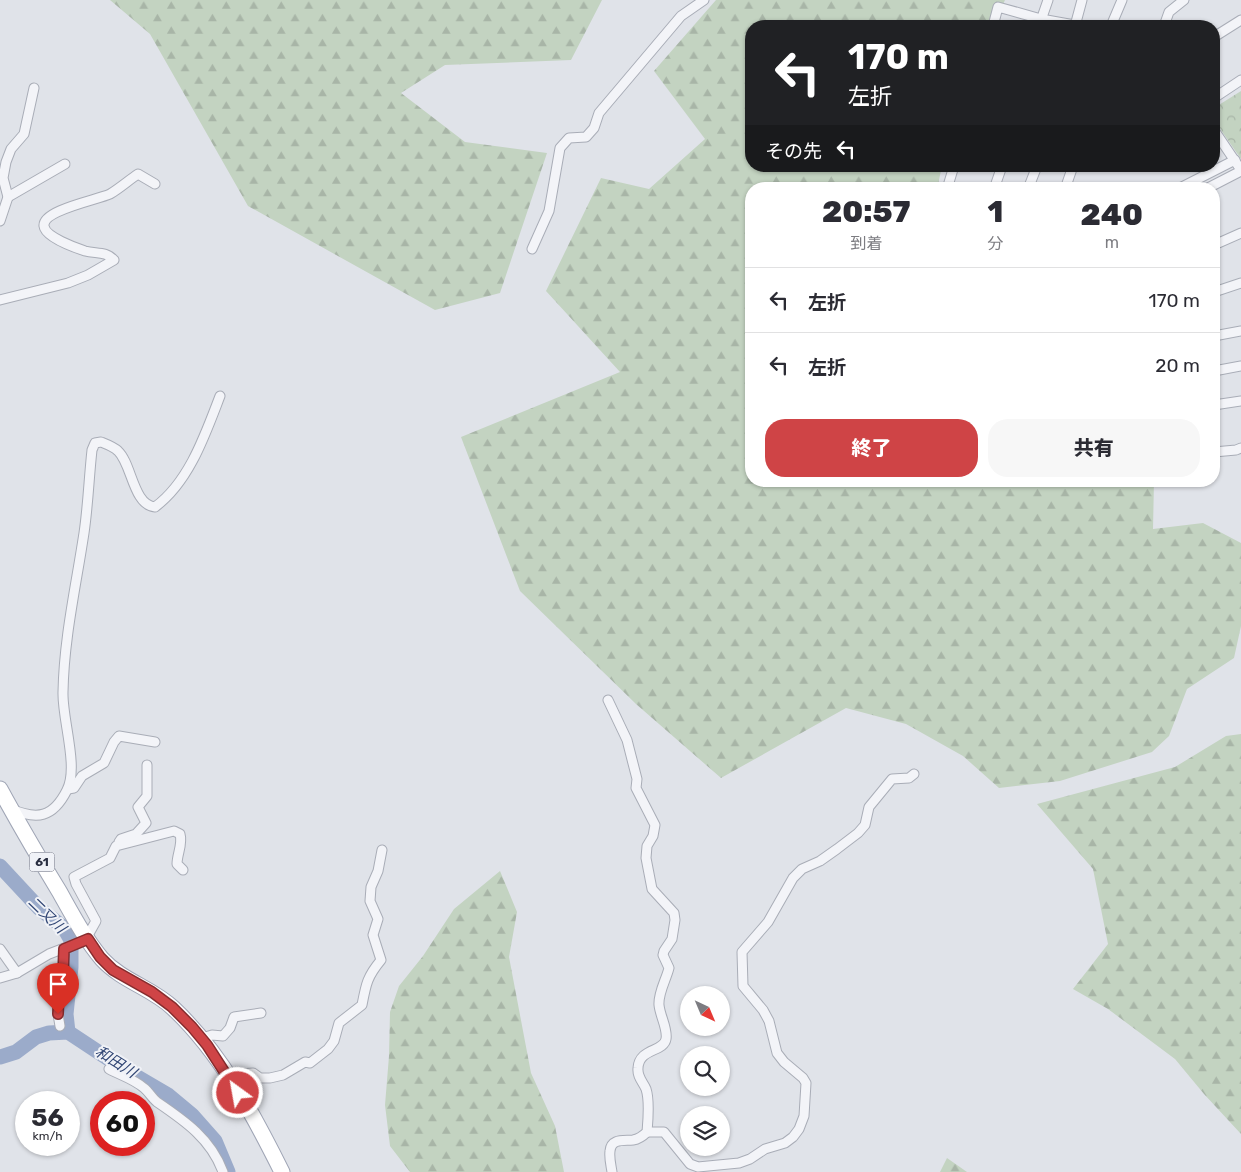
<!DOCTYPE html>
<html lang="ja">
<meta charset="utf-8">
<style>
body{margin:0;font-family:Rubik,"Noto Sans JP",sans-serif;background:#f7f7f7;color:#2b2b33;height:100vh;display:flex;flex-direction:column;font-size:19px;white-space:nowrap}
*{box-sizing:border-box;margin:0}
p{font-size:16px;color:#7c7c81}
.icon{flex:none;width:28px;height:28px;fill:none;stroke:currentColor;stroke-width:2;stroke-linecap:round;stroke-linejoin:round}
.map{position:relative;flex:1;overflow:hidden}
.sheet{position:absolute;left:745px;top:182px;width:475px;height:305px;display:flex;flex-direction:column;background:#fff;border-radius:20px;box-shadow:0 1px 4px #0004}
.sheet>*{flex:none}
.top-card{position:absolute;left:745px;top:20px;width:475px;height:152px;border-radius:20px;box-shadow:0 1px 4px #0004;background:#202124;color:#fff;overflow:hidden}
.needle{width:32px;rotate:136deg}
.fabs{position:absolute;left:680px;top:986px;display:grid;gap:10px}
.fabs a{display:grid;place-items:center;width:50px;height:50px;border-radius:50%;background:#fff;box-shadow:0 1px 4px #0004;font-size:25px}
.speed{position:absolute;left:15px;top:1091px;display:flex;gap:10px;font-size:25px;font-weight:700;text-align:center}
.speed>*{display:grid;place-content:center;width:65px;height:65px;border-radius:50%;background:#fff;box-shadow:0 1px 4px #0004;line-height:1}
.speed small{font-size:12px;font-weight:400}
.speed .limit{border:8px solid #d22;background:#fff;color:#111}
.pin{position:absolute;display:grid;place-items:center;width:42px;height:42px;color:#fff;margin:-51px -21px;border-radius:50% 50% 50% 0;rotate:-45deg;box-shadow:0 0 5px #0007}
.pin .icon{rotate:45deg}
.me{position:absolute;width:55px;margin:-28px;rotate:328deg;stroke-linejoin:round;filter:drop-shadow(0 0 4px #0008)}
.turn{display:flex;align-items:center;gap:18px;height:105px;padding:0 20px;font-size:22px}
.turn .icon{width:65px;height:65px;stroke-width:2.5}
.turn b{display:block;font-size:35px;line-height:42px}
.then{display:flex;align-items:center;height:48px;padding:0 20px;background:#0003;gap:10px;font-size:19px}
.eta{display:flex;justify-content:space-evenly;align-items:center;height:85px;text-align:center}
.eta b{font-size:30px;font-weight:800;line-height:35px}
.button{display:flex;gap:10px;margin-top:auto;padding:10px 20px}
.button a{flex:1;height:58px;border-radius:20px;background:#cf4446;color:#fff;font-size:20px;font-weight:800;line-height:58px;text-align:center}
.button a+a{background:#f7f7f7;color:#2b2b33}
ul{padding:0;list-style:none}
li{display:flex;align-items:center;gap:15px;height:65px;padding:0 20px;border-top:1px solid #e1e1e2}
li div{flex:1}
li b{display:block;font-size:19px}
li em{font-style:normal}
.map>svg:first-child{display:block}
.forest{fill:url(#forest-firs)}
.park{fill:url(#park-crowns)}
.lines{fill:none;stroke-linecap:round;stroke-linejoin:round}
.river{stroke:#9babca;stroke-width:15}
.minor-casing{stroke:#a9adb7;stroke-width:11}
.primary-casing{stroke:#9fa5b5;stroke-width:17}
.minor{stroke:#f3f4f8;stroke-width:9}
.primary{stroke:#fff;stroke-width:15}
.route-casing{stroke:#872c2e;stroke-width:12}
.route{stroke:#cf4446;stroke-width:9}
.labels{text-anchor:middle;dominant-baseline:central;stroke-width:4;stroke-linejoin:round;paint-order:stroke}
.shield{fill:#f0f2f7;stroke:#656978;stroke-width:1}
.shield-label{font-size:12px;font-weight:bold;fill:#292e41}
.water-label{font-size:15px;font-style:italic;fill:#324775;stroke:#f0f2f7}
</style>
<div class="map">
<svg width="1241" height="1172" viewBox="0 0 1241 1172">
<defs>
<pattern id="forest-firs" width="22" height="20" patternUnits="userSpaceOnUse" patternTransform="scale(1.25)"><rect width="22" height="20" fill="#c3d3c1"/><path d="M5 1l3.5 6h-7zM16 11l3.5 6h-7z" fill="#a8b5a7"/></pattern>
<pattern id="park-crowns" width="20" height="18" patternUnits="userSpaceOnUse" patternTransform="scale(1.25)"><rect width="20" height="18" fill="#c3d3c1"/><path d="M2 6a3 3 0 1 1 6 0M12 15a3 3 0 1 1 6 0" fill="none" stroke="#a8b5a7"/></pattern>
</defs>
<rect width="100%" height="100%" fill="#e0e3e9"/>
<g class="forest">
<polygon points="110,0 602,0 571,60 445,65 401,93 465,142 547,153 500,293 435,310 248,206 150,34"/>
<polygon points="716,0 1005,0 993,26 751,26 751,166 942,166 937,189 751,189 751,481 1154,481 1153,529 1203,523 1241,543 1241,626 1234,658 1187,689 1169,736 1152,752 1060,781 999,788 963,756 906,724 846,708 721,778 636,704 520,591 461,437 620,372 546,291 601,178 649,189 705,139 654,71"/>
<polygon points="1241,734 1241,1134 1204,1094 1175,1059 1108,1009 1073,989 1108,944 1093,869 1037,804 1175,767 1226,736"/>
<polygon points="500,871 517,912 509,957 531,1073 555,1126 564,1172 410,1172 390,1146 385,1105 389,1056 390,1012 399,986 423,956 454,909"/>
<polygon points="947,1158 967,1172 940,1172"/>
</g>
<polygon class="park" points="1241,91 1241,159 1214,120 1214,108"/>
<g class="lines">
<g class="river">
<polyline points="0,866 39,908 64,928 71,940 71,967 66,1014 68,1032"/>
<polyline points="0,1057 16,1052 36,1037 49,1033 68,1032 127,1071 168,1095 192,1115 215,1141 228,1172"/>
</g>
<g class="minor-casing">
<g id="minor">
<polyline points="993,26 998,7 1041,19 1080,26"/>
<polyline points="1039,26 1048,0"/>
<polyline points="1075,26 1082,0"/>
<polyline points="1111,26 1122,0"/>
<polyline points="1164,26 1169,12 1184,0"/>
<polyline points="1214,37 1241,20"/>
<polyline points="1214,98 1241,80"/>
<polyline points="1214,130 1241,170"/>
<polyline points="947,189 954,166"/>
<polyline points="994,189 1002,166"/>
<polyline points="1028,189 1037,166"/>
<polyline points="1065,189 1073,166"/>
<polyline points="1178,189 1235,160"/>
<polyline points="1206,189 1241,171"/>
<polyline points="8,197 65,164"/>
<polyline points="0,221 8,197 3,178 6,162 11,149 24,134 34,88"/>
<polyline points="1214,245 1241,233"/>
<polyline points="532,249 549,211 560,148 569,138 586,137 594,128 599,113 681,16 704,0"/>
<polyline points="1214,292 1241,283"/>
<path d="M0,300L68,283L88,275L114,260C106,251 96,254 85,251C76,248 45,237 44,226C42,210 97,200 110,194C120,188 129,180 138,174L155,184"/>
<polyline points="1214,336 1241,331"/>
<polyline points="1214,371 1241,366"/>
<polyline points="1214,405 1241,401"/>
<polyline points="1214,452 1236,450 1241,448"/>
<path d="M608,700L627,740L637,779L636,788L655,825L653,836L647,846L646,858L652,889L674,913L675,920L672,939L664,951L663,955L669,968C666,980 658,993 659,1005C660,1016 668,1029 666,1039C664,1052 639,1048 638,1068C637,1077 643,1082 646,1089C650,1101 648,1120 647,1132C643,1136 639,1139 633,1140C624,1141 611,1138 610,1151C609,1158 611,1165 612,1172"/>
<polyline points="68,789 74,788 82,776 104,763 114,742 119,736 155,742"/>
<path d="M11,809C37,820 53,818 67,790C79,767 62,719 63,692C64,638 76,586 84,533C88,506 89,477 92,450L95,443L101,442C106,444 114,447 118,451C132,464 133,505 155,507C189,482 205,435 220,396"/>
<polyline points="119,842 121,839 136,834 146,823 138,807 147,796 147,765"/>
<path d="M87,937L96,921L76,884L74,877L110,858L116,846L174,831L180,834C183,844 177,854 177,864L183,870"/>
<polyline points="0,949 17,973"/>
<polyline points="0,978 17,973 49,954 88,939"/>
<polyline points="60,1026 58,1014 59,991 63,975 64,949"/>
<polyline points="202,1038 212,1035 223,1036 230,1028 234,1017 261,1013"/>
<path d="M109,1069C120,1075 134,1079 144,1088C149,1092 152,1098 157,1102C185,1121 211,1139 223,1172"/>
<path d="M227,1075L253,1073L260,1078H270L283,1075L305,1062L310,1063L328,1049L334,1041L339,1023L362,1005C366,984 367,977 381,960L373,935L378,919L370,901L371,887L378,871L382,850"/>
<polyline points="647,1132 664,1132 690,1164 698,1167 739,1163 750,1159 765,1149 785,1143 793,1137 799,1129 804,1116 806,1083 803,1078 784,1062 777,1053 769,1021 763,1010 743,986 742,952 768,922 793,878 802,869 820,861 837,849 858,833 865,825 869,807 892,779 909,778 914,774"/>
</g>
</g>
<g class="primary-casing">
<path id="primary" d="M0,789C19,824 39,858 59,891C72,914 85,939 102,959C122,981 152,988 173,1008C221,1053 253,1114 282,1172"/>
</g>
<use href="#minor" class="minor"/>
<use href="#primary" class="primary"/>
</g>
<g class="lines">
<g class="route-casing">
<polyline id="route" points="58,1014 59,991 63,976 64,949 88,939 100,957 113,970 152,992 172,1007 192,1027 207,1045 238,1093"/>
</g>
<use href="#route" class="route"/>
</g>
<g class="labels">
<rect class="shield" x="29.5" y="852.5" width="25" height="19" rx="4"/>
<g class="shield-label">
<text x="42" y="862">61</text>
</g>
<g class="water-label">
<text transform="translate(47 915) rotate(44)">二又川</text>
<text transform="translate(116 1062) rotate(32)">和田川</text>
</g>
</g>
</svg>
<div class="fabs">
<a><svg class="needle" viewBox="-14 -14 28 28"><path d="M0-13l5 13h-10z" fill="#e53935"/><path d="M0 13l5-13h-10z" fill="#7c7c81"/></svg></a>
<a><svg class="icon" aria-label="search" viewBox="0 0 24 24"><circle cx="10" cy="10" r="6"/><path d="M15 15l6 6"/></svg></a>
<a><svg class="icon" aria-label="layers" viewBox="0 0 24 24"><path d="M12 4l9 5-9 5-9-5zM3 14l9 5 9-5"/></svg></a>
</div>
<div class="speed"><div>56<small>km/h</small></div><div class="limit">60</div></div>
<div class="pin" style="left:58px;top:1014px;background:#d93025"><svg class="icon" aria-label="arrive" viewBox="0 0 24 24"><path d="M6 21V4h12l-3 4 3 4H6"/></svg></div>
<svg class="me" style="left:238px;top:1093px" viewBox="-20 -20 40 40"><circle r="17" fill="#cf4446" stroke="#fff" stroke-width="3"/><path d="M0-11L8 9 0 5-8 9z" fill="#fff"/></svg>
<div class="top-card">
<div class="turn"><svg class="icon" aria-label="left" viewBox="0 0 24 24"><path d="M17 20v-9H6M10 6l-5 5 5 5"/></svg><div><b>170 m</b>左折</div></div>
<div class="then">その先<svg class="icon" aria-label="left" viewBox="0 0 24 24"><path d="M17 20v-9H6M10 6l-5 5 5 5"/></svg></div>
</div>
<section class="sheet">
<div class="eta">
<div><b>20:57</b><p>到着</p></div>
<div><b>1</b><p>分</p></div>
<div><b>240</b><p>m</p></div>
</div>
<ul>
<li><svg class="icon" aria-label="left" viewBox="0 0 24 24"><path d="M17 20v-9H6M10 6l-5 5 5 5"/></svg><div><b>左折</b></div><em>170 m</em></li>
<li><svg class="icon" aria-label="left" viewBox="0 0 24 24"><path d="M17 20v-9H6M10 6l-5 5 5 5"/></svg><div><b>左折</b></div><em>20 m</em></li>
</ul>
<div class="button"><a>終了</a><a>共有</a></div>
</section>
</div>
